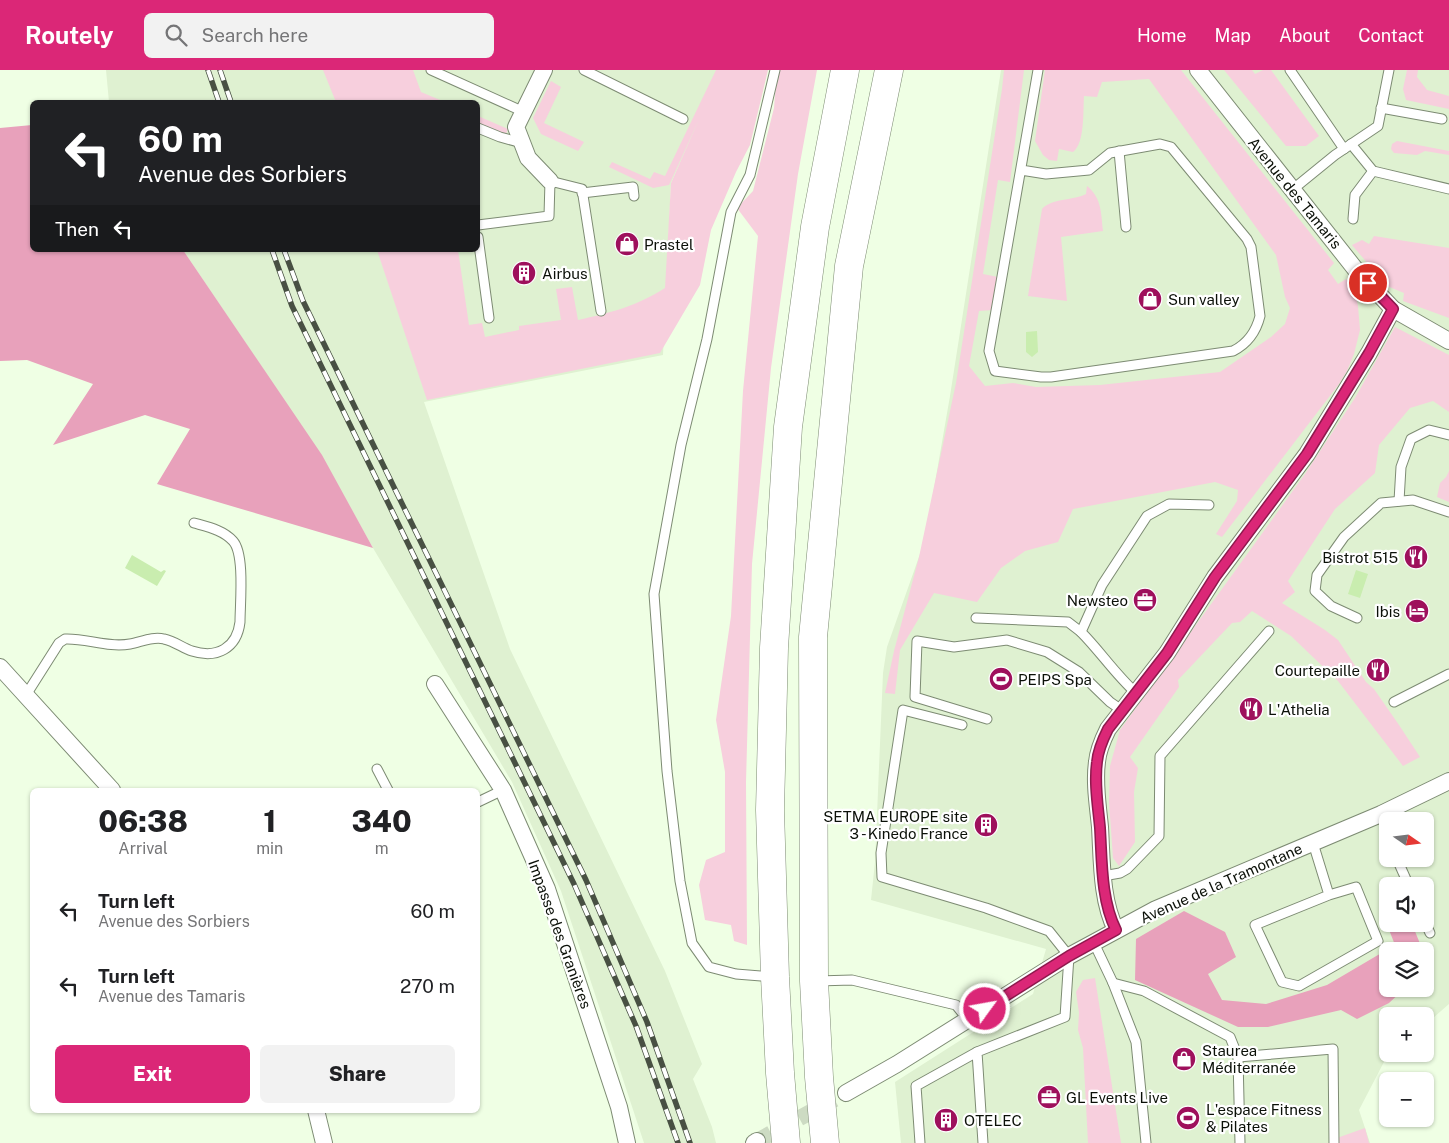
<!DOCTYPE html>
<meta charset="utf-8">
<style>
body{margin:0;font-family:"Public Sans",sans-serif;background:#f2f2f2;color:#202124;height:100vh;display:flex;flex-direction:column;font-size:19px;white-space:nowrap}
*{box-sizing:border-box;margin:0}
p{font-size:16px;color:#757577}
.icon{flex:none;width:28px;height:28px;fill:none;stroke:currentColor;stroke-width:2;stroke-linecap:round;stroke-linejoin:round}
.map{position:relative;flex:1;overflow:hidden}
.side{position:absolute;left:30px;top:718px;width:450px;height:325px;display:flex;flex-direction:column;background:#fff;border-radius:8px;box-shadow:0 1px 4px #0004}
.side>*{flex:none}
.top-card{position:absolute;left:30px;top:30px;width:450px;height:152px;border-radius:8px;box-shadow:0 1px 4px #0004;background:#202124;color:#fff;overflow:hidden}
.needle{width:32px;rotate:104deg}
.controls{position:absolute;left:1379px;top:742px;display:grid;gap:10px}
.controls a{display:grid;place-items:center;width:55px;height:55px;border-radius:8px;background:#fff;box-shadow:0 1px 4px #0004;font-size:25px}
.pin{position:absolute;display:grid;place-items:center;width:42px;height:42px;color:#fff;margin:-21px;border:2px solid #fff;border-radius:50%;box-shadow:0 1px 5px #0007}
.me{position:absolute;width:55px;margin:-28px;rotate:58deg;stroke-linejoin:round;filter:drop-shadow(0 0 4px #0008)}
.turn{display:flex;align-items:center;gap:18px;height:105px;padding:0 25px;font-size:22px}
.turn .icon{width:65px;height:65px;stroke-width:2.5}
.turn b{display:block;font-size:35px;line-height:42px}
.then{display:flex;align-items:center;height:48px;padding:0 25px;background:#0003;gap:10px;font-size:19px}
.eta{display:flex;justify-content:space-evenly;align-items:center;height:85px;text-align:center}
.eta b{font-size:30px;font-weight:800;line-height:35px}
.action{display:flex;gap:10px;margin-top:auto;padding:10px 25px}
.action a{flex:1;height:58px;border-radius:8px;background:#db2777;color:#fff;font-size:20px;font-weight:800;line-height:58px;text-align:center}
.action a+a{background:#f2f2f2;color:#202124}
ul{padding:0;list-style:none}
li{display:flex;align-items:center;gap:15px;height:75px;padding:0 25px}
li div{flex:1}
li b{display:block;font-size:19px}
li em{font-style:normal}
header{display:flex;align-items:center;gap:30px;box-sizing:border-box;height:70px;padding:0 25px;background:#db2777;color:#fff}
header strong{font-size:24px}
nav{display:flex;gap:28px;margin-inline-start:auto;font-size:18px}
.search{width:350px;height:45px;background:#f2f2f2;display:flex;align-items:center;gap:12px;box-sizing:border-box;padding:0 18px;border-radius:8px;color:#757577;font-size:19px}
.map>svg:first-child{display:block}
.built{fill:#dff1d1;fill-rule:evenodd}
.green{fill:#f7cfdd}
.forest{fill:#e8a1bb}
.water{fill:#c9edaf}
.lines{fill:none;stroke-linecap:round;stroke-linejoin:round}
.minor-tunnel{stroke:#cddbc3;stroke-width:16;stroke-dasharray:16 8;stroke-linecap:butt}
.service-casing{stroke:#7d8b73;stroke-width:11}
.minor-casing{stroke:#7d8b73;stroke-width:18}
.motorway-casing{stroke:#7d8b73;stroke-width:29}
.service{stroke:#fff;stroke-width:9}
.minor{stroke:#fff;stroke-width:16}
.motorway{stroke:#fff;stroke-width:28}
.rail-casing{stroke:#485043;stroke-width:5.5}
.rail{stroke:#fff;stroke-width:4;stroke-dasharray:11;stroke-linecap:butt}
.route-casing{stroke:#8e194d;stroke-width:12}
.route{stroke:#db2777;stroke-width:9}
.labels{text-anchor:middle;dominant-baseline:central;stroke-width:4.5;stroke-linejoin:round;paint-order:stroke}
.street-label{font-size:15px;fill:#0b1008;stroke:#fff}
.poi-label{font-size:15px;fill:#0b1008;stroke:#fff;text-anchor:start}
</style>
<header>
<strong>Routely</strong>
<div class="search"><svg class="icon" aria-label="search" viewBox="0 0 24 24"><circle cx="10" cy="10" r="6"/><path d="M15 15l6 6"/></svg>Search here</div>
<nav><a>Home</a><a>Map</a><a>About</a><a>Contact</a></nav>
</header>
<div class="map">
<svg width="1449" height="1073" viewBox="0 0 1449 1073">
<rect width="100%" height="100%" fill="#efffe4"/>
<g class="built">
<polygon points="106,0 722,0 671,113 663,285 424,332 510,579 665,901 702,994 693,1009 712,1057 716,1073 644,1073 561,821 512,712 373,478 321,385 183,180 478,180 478,32 109,32"/>
<path d="M1001,0H1449V934L1425,955V946H1388V984H1392L1385,990L1359,1040L1370,1073H901L895,1012L1033,924L1046,879L871,830L875,792L883,603L887,577L925,470L950,326ZM1388,751H1425V789H1388ZM1388,816H1425V854H1388ZM1388,881H1425V919H1388Z"/>
</g>
<g class="green">
<polygon points="323,0 413,0 421,22 445,32 336,32"/>
<path d="M716,0H768L750,75L736,102L711,160L700,215L660,283L427,330L377,180H458L469,255L482,253L485,267L519,260V256L561,250L556,219L572,217L578,250C610,243 637,236 665,218L671,113L700,47L669,115L653,118L609,97L612,92L650,109L654,102L665,106Z"/>
<polygon points="777,0 817,0 798,104 771,298 752,494 746,712 747,875 734,871 731,855 705,850 699,815 706,790 725,782 725,702 716,650 731,546 743,321 758,166 737,138 753,121 774,38"/>
<path d="M1004,0H1024L1010,112L998,110L983,204L998,207L993,240L979,241L969,296L985,316L1013,313L1036,317L1100,315L1220,302L1271,267L1285,254L1290,238L1285,227L1276,185L1149,9L1102,12L1097,27L1084,26C1083,40 1085,74 1073,82L1059,79L1057,91L1049,90L1043,85L1035,71L1045,0H1181L1334,193L1328,200L1338,214L1346,209L1354,217L1358,236L1360,260L1354,284L1347,301L1339,314L1222,467L1216,464L1237,431L1238,420L1215,412L1073,439L1058,472L1025,481L1001,498L977,532L934,523L900,580L895,624L885,623L894,581L919,487L956,313L1002,19Z"/>
<polygon points="1224,0 1252,0 1255,4 1263,0 1271,0 1319,66 1306,76 1286,76"/>
<polygon points="1407,0 1418,0 1417,7 1427,20 1449,26 1449,39 1406,30 1403,19"/>
<polygon points="551,11 561,17 544,53 584,72 578,81 541,64 533,48"/>
<polygon points="478,46 508,59 506,64 478,53"/>
<polygon points="1397,71 1449,81 1449,85 1425,81 1417,85 1394,83 1391,79 1392,74"/>
<path d="M1087,116C1102,128 1101,144 1103,161L1061,167L1067,231L1028,226L1042,139C1052,128 1072,131 1086,124Z"/>
<polygon points="1374,166 1449,178 1449,248 1403,231 1404,223 1387,216 1352,175 1362,170 1369,174"/>
<polygon points="1395,257 1449,285 1449,342 1433,331 1410,338 1379,375 1375,403 1335,439 1288,511 1295,522 1282,533 1325,560 1338,570 1366,612 1374,619 1399,655 1420,687 1403,696 1338,611 1291,566 1252,541 1240,552 1232,553 1178,610 1179,617 1130,687 1138,698 1134,722 1135,772 1119,796 1113,788 1109,732 1110,696 1120,660 1305,404 1355,328"/>
<polygon points="1449,401 1449,432 1437,427 1440,413 1446,407"/>
<polygon points="1095,908 1121,1073 1088,1073 1083,978 1078,960 1079,943 1076,922 1083,910"/>
<polygon points="1365,1058 1369,1073 1337,1073 1337,1068"/>
</g>
<g class="forest">
<polygon points="32,55 32,180 183,180 322,385 373,478 157,414 190,359 145,345 53,375 93,314 27,290 0,291 0,58"/>
<polygon points="1184,841 1225,862 1236,887 1208,904 1222,930 1266,934 1327,915 1395,875 1384,847 1387,845 1388,854 1412,854 1423,881 1388,881 1388,919 1404,919 1389,933 1357,949 1341,940 1268,957 1238,957 1135,910 1136,869"/>
</g>
<g class="water">
<polygon points="1037,261 1038,282 1032,287 1026,282 1026,262"/>
<polygon points="132,485 161,502 164,500 166,501 157,516 125,498"/>
<polygon points="1356,500 1368,504 1360,528 1348,524"/>
</g>
<g class="lines">
<polyline class="minor-tunnel" points="757,1071 846,1023"/>
<g class="service-casing">
<g id="service">
<polyline points="431,0 524,42"/>
<polyline points="584,0 683,49"/>
<polyline points="1290,0 1344,79"/>
<polyline points="1381,38 1442,49"/>
<polyline points="478,58 500,67 522,73"/>
<polyline points="1351,74 1373,101 1449,119"/>
<polyline points="1119,81 1126,157"/>
<path d="M1021,100L1046,104L1089,100L1110,83L1160,74L1171,77L1247,169L1251,177L1260,246C1256,262 1247,274 1233,281L1051,307H1041L995,301L989,281L1038,0"/>
<polyline points="1292,120 1335,85 1378,56 1389,0"/>
<polyline points="582,123 633,117 634,126"/>
<polyline points="1353,149 1355,125 1373,101"/>
<polyline points="478,155 549,146 550,111 582,119 601,241"/>
<polyline points="478,167 489,248"/>
<polyline points="1399,431 1401,397 1411,369 1429,360 1449,365"/>
<polyline points="976,548 1068,552 1081,562"/>
<polyline points="1357,548 1331,536 1315,521 1317,505 1344,467 1381,433 1413,430 1449,442"/>
<path d="M1136,623C1115,604 1100,581 1081,562L1102,515L1147,446L1169,434L1209,435"/>
<path d="M26,625L59,573L65,569C86,568 108,578 130,574C141,572 153,566 164,569C174,571 183,578 192,581C217,589 237,578 240,552C240,534 245,484 233,471C223,460 208,457 194,453"/>
<polyline points="1394,632 1449,604"/>
<polyline points="987,649 915,627 917,571 954,577 1007,570 1047,582 1079,602 1110,632 1123,641"/>
<polyline points="962,655 903,640 881,783 882,807 986,838 1049,861 1069,886 1065,947 977,982 983,1073"/>
<polyline points="377,699 388,720"/>
<polyline points="478,732 503,720"/>
<polyline points="1381,744 1388,764"/>
<polyline points="1313,773 1329,825 1255,855 1282,912 1299,916 1378,871 1356,817 1329,825"/>
<polyline points="1397,789 1409,816"/>
<polyline points="1103,806 1120,803 1127,799 1159,766 1160,686 1269,561"/>
<polyline points="1425,852 1430,863"/>
<polyline points="1094,873 1113,913 1136,972 1146,1073"/>
<polyline points="773,907 736,904 709,897 692,873 680,811 667,701 654,524 681,375 707,269 731,142 750,105 775,0"/>
<polyline points="817,911 852,910 956,935 968,950"/>
<polyline points="1113,913 1144,921 1230,967 1238,987"/>
<polyline points="920,1073 916,1016 977,982"/>
<polyline points="1240,1073 1238,987 1333,979 1334,1073"/>
</g>
</g>
<g class="minor-casing">
<g id="minor">
<polyline points="544,0 516,57 528,88 550,111"/>
<polyline points="1198,0 1356,200 1393,239 1449,271"/>
<polyline points="0,597 112,720"/>
<polyline points="435,614 503,720 547,819 619,1037 627,1073"/>
<path d="M1116,860C1101,830 1102,791 1100,757C1098,736 1094,713 1097,692C1098,680 1103,669 1108,659L1167,583L1215,507L1307,384L1369,283L1393,239"/>
<polyline points="846,1023 897,994 1069,886 1156,839 1381,744 1449,711"/>
<polyline points="316,1040 324,1073"/>
<polyline points="754,1073 757,1071"/>
</g>
</g>
<g class="motorway-casing">
<g id="motorway">
<polyline points="786,1073 780,1003 775,907 770,740 774,578 788,357 815,157 845,0"/>
<polyline points="825,1073 819,1007 814,911 813,567 849,196 889,0"/>
</g>
</g>
<use href="#service" class="service"/>
<use href="#minor" class="minor"/>
<use href="#motorway" class="motorway"/>
<g class="rail-casing">
<g id="rail">
<polyline points="208,0 219,32"/>
<polyline points="220,0 231,32"/>
<polyline points="272,180 292,236 574,814 636,956 678,1073"/>
<polyline points="284,180 303,231 586,810 647,952 690,1073"/>
</g>
</g>
<use href="#rail" class="rail"/>
</g>
<g class="lines">
<g class="route-casing">
<path id="route" d="M985,939L1069,886L1116,860C1101,830 1102,791 1100,758C1098,736 1094,713 1097,692C1098,680 1103,669 1108,659L1167,583L1215,507L1307,384L1369,283L1393,239L1368,213"/>
</g>
<use href="#route" class="route"/>
</g>
<defs>
<g id="shop-disc" transform="scale(1.25)"><circle r="9.5" fill="#9e105c" stroke="#fff"/><path d="M-5-2.5h2.3a2.7 3.5 0 0 1 5.4 0H5L5.5 6h-11ZM-1.5-2.5h3a1.5 2.3 0 0 0-3 0Z" fill="#fff"/></g>
<g id="building-disc" transform="scale(1.25)"><circle r="9.5" fill="#9e105c" stroke="#fff"/><path d="M-4-6H4V6H1V3H-1V6H-4ZM-2.5-4.3h1.7v1.8h-1.7ZM.8-4.3h1.7v1.8H.8ZM-2.5-1h1.7V.8h-1.7ZM.8-1h1.7V.8H.8Z" fill="#fff"/></g>
<g id="restaurant-disc" transform="scale(1.25)"><circle r="9.5" fill="#9e105c" stroke="#fff"/><path d="M-5-6h1v4h1v-4h1v4h1v-4h1v5L-1.5 .5V6h-2V.5L-5-1ZM5-6V6H3V1.5H1.5Q1.5-4 5-6Z" fill="#fff"/></g>
<g id="office-disc" transform="scale(1.25)"><circle r="9.5" fill="#9e105c" stroke="#fff"/><path d="M-6-3h4V-5.5h4V-3h4V5H-6ZM-1-4.5V-3h2v-1.5ZM-6 0V1H6V0Z" fill="#fff"/></g>
<g id="hotel-disc" transform="scale(1.25)"><circle r="9.5" fill="#9e105c" stroke="#fff"/><path d="M-6-4.5h1.5V1H6V5H4.5V3h-9V5H-6ZM-4 0a1.8 1.8 0 1 1 3.6 0ZM.5 0V-2.5h3Q6-2.5 6 0Z" fill="#fff"/></g>
<g id="stadium-disc" transform="scale(1.25)"><circle r="9.5" fill="#9e105c" stroke="#fff"/><path d="M0-5a6.5 5 0 1 0 0 10a6.5 5 0 1 0 0-10ZM-3.5-1.8h7v3.6h-7Z" fill="#fff"/></g>
</defs>
<g fill-rule="evenodd">
<use href="#shop-disc" x="627" y="174"/>
<use href="#building-disc" x="524" y="203"/>
<use href="#shop-disc" x="1150" y="229"/>
<use href="#restaurant-disc" x="1416" y="487"/>
<use href="#office-disc" x="1145" y="530"/>
<use href="#hotel-disc" x="1417" y="541"/>
<use href="#restaurant-disc" x="1378" y="600"/>
<use href="#stadium-disc" x="1001" y="609"/>
<use href="#restaurant-disc" x="1251" y="639"/>
<use href="#building-disc" x="986" y="755"/>
<use href="#shop-disc" x="1184" y="989"/>
<use href="#office-disc" x="1049" y="1027"/>
<use href="#stadium-disc" x="1188" y="1048"/>
<use href="#building-disc" x="946" y="1050"/>
</g>
<g class="labels">
<g class="street-label">
<text transform="translate(1295 123) rotate(51)">Avenue des Tamaris</text>
<text transform="translate(1221 813) rotate(-24)">Avenue de la Tramontane</text>
<text transform="translate(560 864) rotate(70)">Impasse des Granières</text>
</g>
<g class="poi-label">
<text x="644" y="174">Prastel</text>
<text x="542" y="203">Airbus</text>
<text x="1168" y="229">Sun valley</text>
<text x="1398" y="487" text-anchor="end">Bistrot 515</text>
<text x="1128" y="530" text-anchor="end">Newsteo</text>
<text x="1400" y="541" text-anchor="end">Ibis</text>
<text x="1360" y="600" text-anchor="end">Courtepaille</text>
<text x="1018" y="609">PEIPS Spa</text>
<text x="1268" y="639">L'Athelia</text>
<text x="968" y="746" text-anchor="end">SETMA EUROPE site<tspan x="968" dy="17">3 - Kinedo France</tspan></text>
<text x="1202" y="980">Staurea<tspan x="1202" dy="17">Méditerranée</tspan></text>
<text x="1066" y="1027">GL Events Live</text>
<text x="1206" y="1039">L'espace Fitness<tspan x="1206" dy="17">&amp; Pilates</tspan></text>
<text x="964" y="1050">OTELEC</text>
</g>
</g>
</svg>
<div class="controls">
<a><svg class="needle" viewBox="-14 -14 28 28"><path d="M0-13l5 13h-10z" fill="#e53935"/><path d="M0 13l5-13h-10z" fill="#757577"/></svg></a>
<a><svg class="icon" aria-label="sound" viewBox="0 0 24 24"><path d="M4 9h4l5-4v14l-5-4H4zM17 9q2 3 0 6"/></svg></a>
<a><svg class="icon" aria-label="layers" viewBox="0 0 24 24"><path d="M12 4l9 5-9 5-9-5zM3 14l9 5 9-5"/></svg></a>
<a>+</a>
<a>−</a>
</div>
<div class="pin" style="left:1368px;top:213px;background:#d93025"><svg class="icon" aria-label="arrive" viewBox="0 0 24 24"><path d="M6 21V4h12l-3 4 3 4H6"/></svg></div>
<svg class="me" style="left:985px;top:939px" viewBox="-20 -20 40 40"><circle r="17" fill="#db2777" stroke="#fff" stroke-width="3"/><path d="M0-11L8 9 0 5-8 9z" fill="#fff"/></svg>
<div class="top-card">
<div class="turn"><svg class="icon" aria-label="left" viewBox="0 0 24 24"><path d="M17 20v-9H6M10 6l-5 5 5 5"/></svg><div><b>60 m</b>Avenue des Sorbiers</div></div>
<div class="then">Then<svg class="icon" aria-label="left" viewBox="0 0 24 24"><path d="M17 20v-9H6M10 6l-5 5 5 5"/></svg></div>
</div>
<section class="side">
<div class="eta">
<div><b>06:38</b><p>Arrival</p></div>
<div><b>1</b><p>min</p></div>
<div><b>340</b><p>m</p></div>
</div>
<ul>
<li><svg class="icon" aria-label="left" viewBox="0 0 24 24"><path d="M17 20v-9H6M10 6l-5 5 5 5"/></svg><div><b>Turn left</b><p>Avenue des Sorbiers</p></div><em>60 m</em></li>
<li><svg class="icon" aria-label="left" viewBox="0 0 24 24"><path d="M17 20v-9H6M10 6l-5 5 5 5"/></svg><div><b>Turn left</b><p>Avenue des Tamaris</p></div><em>270 m</em></li>
</ul>
<div class="action"><a>Exit</a><a>Share</a></div>
</section>
</div>
